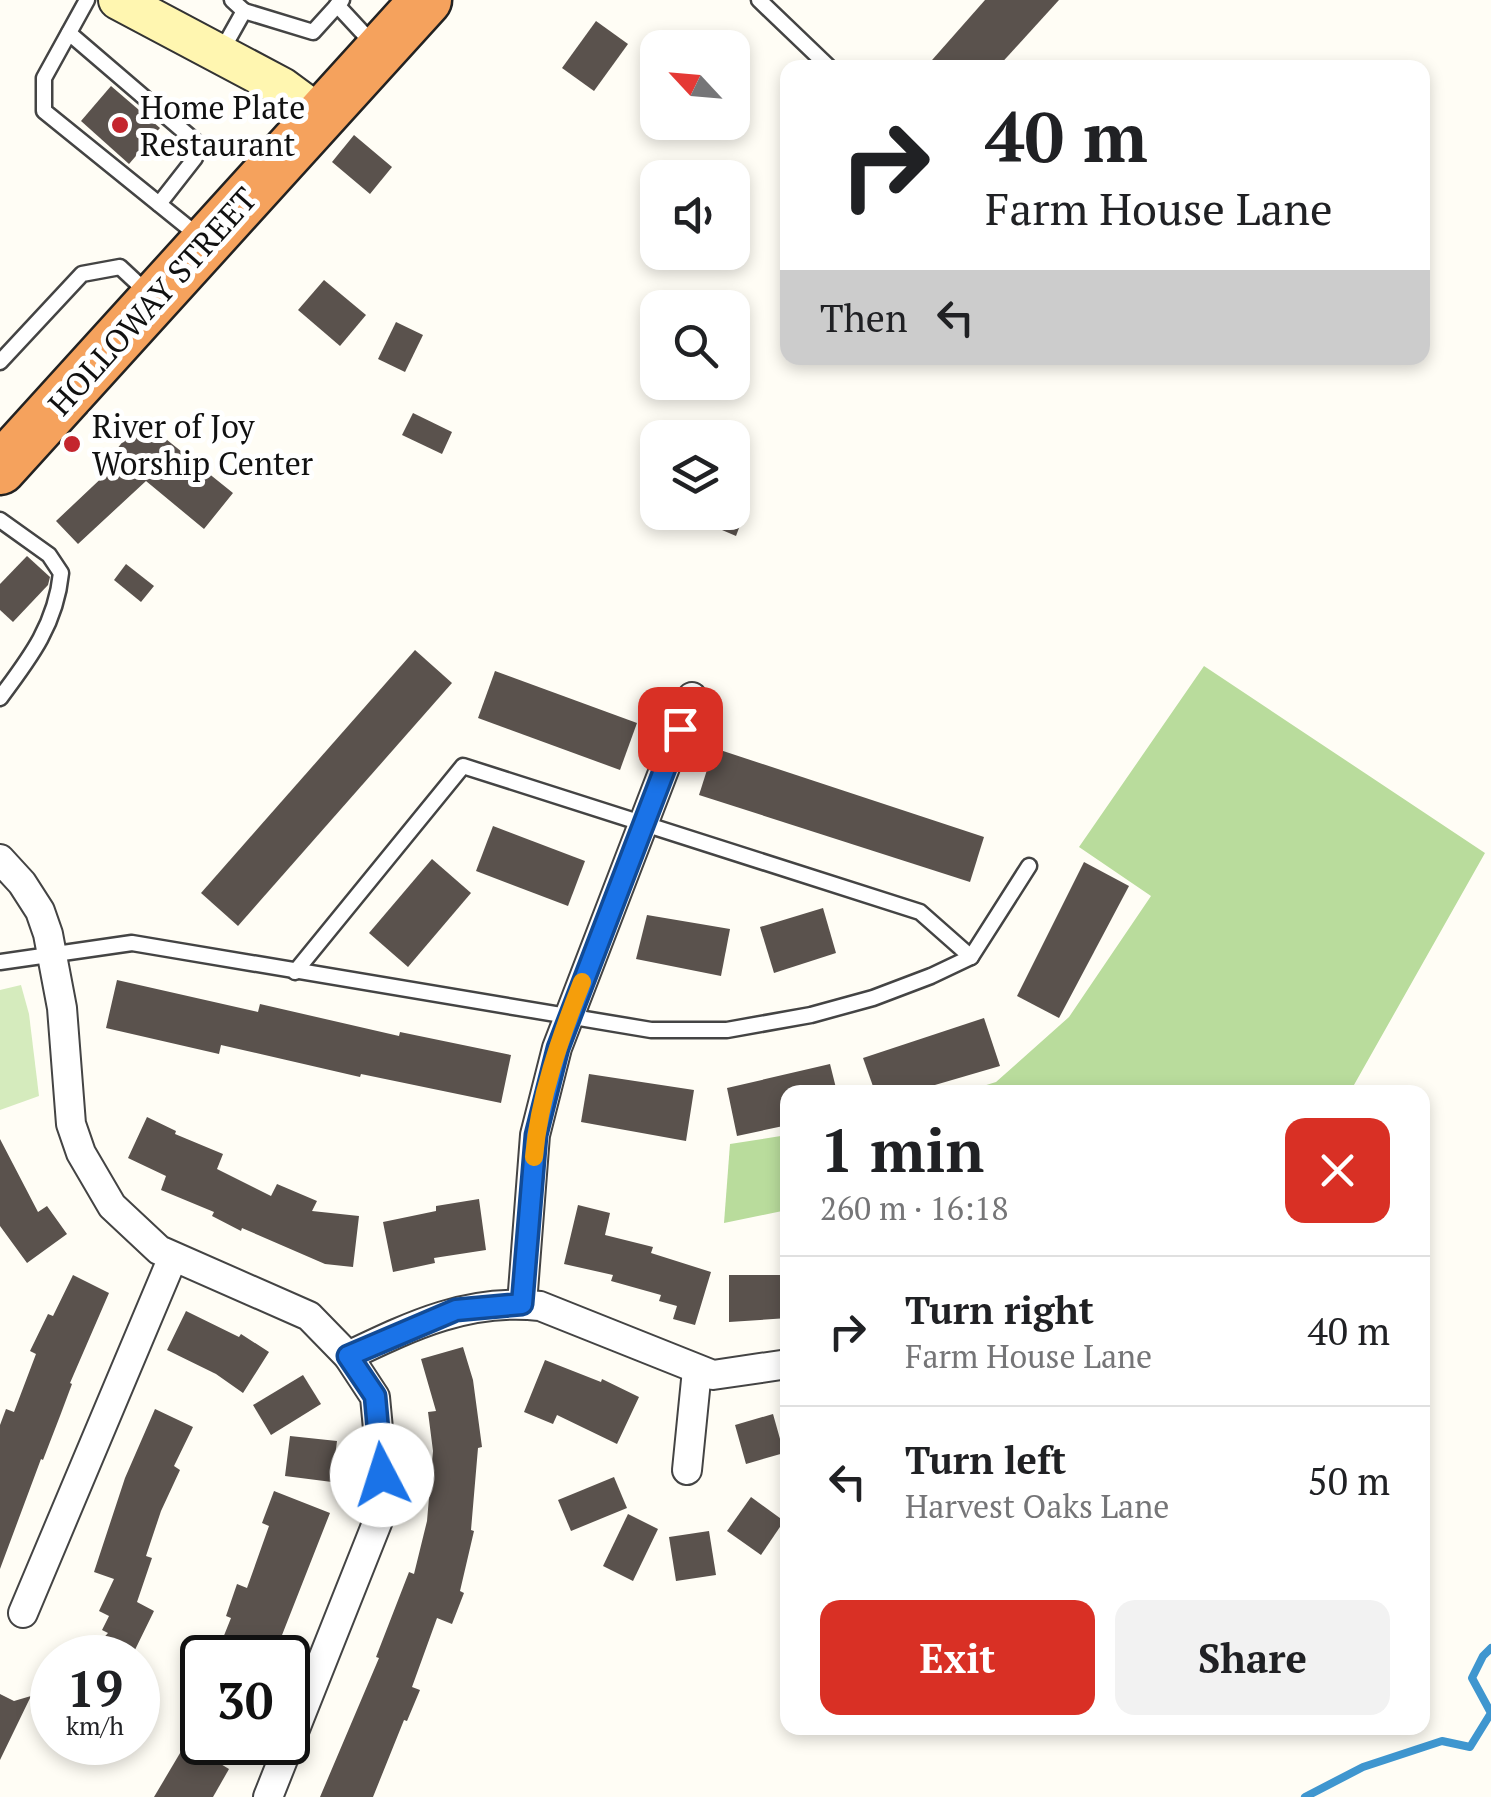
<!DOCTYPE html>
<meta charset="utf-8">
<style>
body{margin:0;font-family:"PT Serif",serif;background:#f2f2f2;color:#202124;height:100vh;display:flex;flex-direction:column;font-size:38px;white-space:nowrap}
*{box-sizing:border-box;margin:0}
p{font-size:32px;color:#757577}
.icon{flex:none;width:55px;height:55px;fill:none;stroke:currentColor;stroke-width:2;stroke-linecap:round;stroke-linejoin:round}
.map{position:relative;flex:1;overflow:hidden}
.side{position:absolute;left:780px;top:1085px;width:650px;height:650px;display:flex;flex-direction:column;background:#fff;border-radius:20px;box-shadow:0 5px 15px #0003}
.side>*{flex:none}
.guide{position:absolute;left:780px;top:60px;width:650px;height:305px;border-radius:20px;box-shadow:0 5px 15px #0003;background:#fff;color:#202124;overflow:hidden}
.needle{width:65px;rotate:296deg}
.tools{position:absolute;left:640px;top:30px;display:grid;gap:20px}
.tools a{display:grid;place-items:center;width:110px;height:110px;border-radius:20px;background:#fff;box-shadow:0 5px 15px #0003;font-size:50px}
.speed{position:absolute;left:30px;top:1635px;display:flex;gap:20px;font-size:50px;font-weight:700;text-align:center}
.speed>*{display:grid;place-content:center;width:130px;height:130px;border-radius:50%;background:#fff;box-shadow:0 5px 15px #0003;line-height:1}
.speed small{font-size:25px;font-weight:400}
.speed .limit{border:5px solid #111;border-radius:15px;background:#fff;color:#111}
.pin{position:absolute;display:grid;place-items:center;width:85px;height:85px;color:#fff;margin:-42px;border-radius:20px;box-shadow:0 5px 15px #0006}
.me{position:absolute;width:110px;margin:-55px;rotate:355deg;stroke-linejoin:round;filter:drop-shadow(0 0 8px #0008)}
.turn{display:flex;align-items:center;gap:35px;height:210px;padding:0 40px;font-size:45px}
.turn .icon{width:130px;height:130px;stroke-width:2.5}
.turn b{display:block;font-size:70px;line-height:85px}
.then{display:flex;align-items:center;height:95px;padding:0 40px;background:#0003;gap:20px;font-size:38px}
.round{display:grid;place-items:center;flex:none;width:105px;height:105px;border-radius:20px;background:#f2f2f2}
.summary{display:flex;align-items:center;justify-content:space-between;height:170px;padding:0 40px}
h1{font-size:60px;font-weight:800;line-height:75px}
.primary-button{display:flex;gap:20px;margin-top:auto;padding:20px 40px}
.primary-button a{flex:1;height:115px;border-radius:20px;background:#d93025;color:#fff;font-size:40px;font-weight:800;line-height:115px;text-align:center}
.primary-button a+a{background:#f2f2f2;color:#202124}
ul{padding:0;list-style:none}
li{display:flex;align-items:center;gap:30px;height:150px;padding:0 40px;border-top:2px solid #e0e0e0}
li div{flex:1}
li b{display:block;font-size:38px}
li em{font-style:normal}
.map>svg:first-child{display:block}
.green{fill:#d5ebbd}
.forest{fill:#b9dc9c}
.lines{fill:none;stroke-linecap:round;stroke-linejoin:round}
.stream{stroke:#3f96cf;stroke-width:8}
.building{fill:#5a524d}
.lane-casing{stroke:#444;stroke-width:19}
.street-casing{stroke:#444;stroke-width:32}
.secondary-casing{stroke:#333;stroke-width:42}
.highway-casing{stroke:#222;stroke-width:55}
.lane{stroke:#fff;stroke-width:14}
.street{stroke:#fff;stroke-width:28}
.secondary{stroke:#fff6b0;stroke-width:38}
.highway{stroke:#f5a25d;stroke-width:50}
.route-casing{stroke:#114b97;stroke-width:25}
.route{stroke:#1a73e8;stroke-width:18}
.slow{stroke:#f59e0b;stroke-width:18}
.poi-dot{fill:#c4262e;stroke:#fff;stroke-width:4}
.labels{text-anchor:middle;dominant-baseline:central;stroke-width:10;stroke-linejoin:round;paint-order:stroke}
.poi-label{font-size:32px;fill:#111;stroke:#fff;text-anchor:start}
.street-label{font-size:32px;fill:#111;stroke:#fff}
</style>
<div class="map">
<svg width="1491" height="1797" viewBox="0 0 1491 1797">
<rect width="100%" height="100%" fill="#fffdf5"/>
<polygon class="green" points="21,985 29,1014 39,1096 0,1110 0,990"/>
<g class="forest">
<polygon points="1204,666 1485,853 1350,1092 964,1092 996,1082 1069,1017 1151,896 1079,847"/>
<polygon points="787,1135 787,1210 724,1223 730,1144"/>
</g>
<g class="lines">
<polyline class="stream" points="1305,1797 1363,1767 1442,1741 1470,1747 1491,1713 1472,1678 1483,1656 1491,1648"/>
</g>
<g class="building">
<polygon points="985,0 1059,0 997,68 925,68"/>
<polygon points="596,21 628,44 594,91 562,68"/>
<polygon points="111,86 160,128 129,164 81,121"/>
<polygon points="354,135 392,167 370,194 332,162"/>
<polygon points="324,280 366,315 340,346 298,310"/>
<polygon points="396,322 423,335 405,372 378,359"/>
<polygon points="413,413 452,432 442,454 402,435"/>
<polygon points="141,419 233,493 204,529 146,481 78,544 56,521 110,470 104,465"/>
<polygon points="680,512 745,512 736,536"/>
<polygon points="27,556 50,577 48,585 13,622 0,610 0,584"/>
<polygon points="126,564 154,586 141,602 114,580"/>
<polygon points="415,650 452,683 238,926 201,893"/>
<polygon points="495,671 637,723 620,770 478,718"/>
<polygon points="714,748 984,837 970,882 699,795"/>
<polygon points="493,826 585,861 568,906 476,871"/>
<polygon points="432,859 471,893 408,967 369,933"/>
<polygon points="1084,862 1129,886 1059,1018 1017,996"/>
<polygon points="823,908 836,953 774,973 760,927"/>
<polygon points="647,915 730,929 721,976 636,959"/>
<polygon points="117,980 258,1012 260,1004 399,1036 400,1032 511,1055 501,1103 361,1074 360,1077 221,1045 219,1054 106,1028"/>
<polygon points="984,1018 1000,1066 911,1092 875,1092 863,1058"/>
<polygon points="830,1064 837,1092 788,1092 788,1125 737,1136 727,1088"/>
<polygon points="589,1074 694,1090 686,1141 581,1122"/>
<polygon points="147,1117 176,1131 175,1134 223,1154 217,1169 271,1196 277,1184 317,1201 312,1211 359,1216 353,1267 325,1264 242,1228 241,1231 212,1216 214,1212 161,1190 166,1176 128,1158"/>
<polygon points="0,1139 38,1212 47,1206 67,1234 27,1263 0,1226"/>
<polygon points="479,1199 486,1250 434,1258 435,1263 393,1272 383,1222 436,1211 436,1206"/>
<polygon points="578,1205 610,1213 605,1235 653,1247 651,1253 711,1272 695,1325 673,1319 677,1306 659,1301 661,1295 611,1281 613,1275 564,1264"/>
<polygon points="73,1275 109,1293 70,1383 72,1384 60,1416 43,1460 41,1459 0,1569 0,1425 6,1409 14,1412 36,1354 30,1351 48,1314 53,1316"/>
<polygon points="729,1275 788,1275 788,1318 729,1322"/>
<polygon points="186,1311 239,1337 241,1334 269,1352 243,1393 216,1374 167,1350"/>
<polygon points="463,1347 473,1380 482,1447 478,1448 471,1530 474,1531 460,1591 464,1593 452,1624 437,1618 412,1687 420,1690 407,1721 404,1720 373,1797 320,1797 379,1658 376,1657 409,1572 414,1574 427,1521 433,1451 428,1412 436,1411 421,1359"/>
<polygon points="545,1360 601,1382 602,1379 639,1397 617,1444 557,1415 553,1424 524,1412"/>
<polygon points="303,1375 321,1404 271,1435 253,1405"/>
<polygon points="155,1409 193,1427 174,1466 180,1470 161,1511 146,1556 152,1558 137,1602 154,1611 131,1658 85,1658 108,1633 102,1630 109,1616 99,1611 114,1579 94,1572 125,1478"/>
<polygon points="773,1414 784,1453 746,1464 735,1425"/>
<polygon points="290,1436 337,1441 332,1482 285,1476"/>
<polygon points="614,1477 627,1508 571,1531 558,1500"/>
<polygon points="274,1491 330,1513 273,1658 215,1658 231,1618 226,1616 237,1584 247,1588 269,1526 262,1523"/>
<polygon points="751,1497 784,1521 761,1555 727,1531"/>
<polygon points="628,1514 658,1529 633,1581 603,1566"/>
<polygon points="709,1531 716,1575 676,1581 669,1537"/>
<polygon points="0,1694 14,1701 31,1696 0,1760"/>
<polygon points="186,1743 229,1769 213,1797 154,1797"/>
</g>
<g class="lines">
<g class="lane-casing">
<g id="lane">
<polyline points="87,0 44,78 44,111 201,238"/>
<polyline points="759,0 830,68"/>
<polyline points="337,5 375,46"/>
<polyline points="244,11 313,32 342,0"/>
<polyline points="69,33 195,141 195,158 159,204"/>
<polyline points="221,52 244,11 232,0"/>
<polyline points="0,362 82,274 120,267 150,295"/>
<path d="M0,520L49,555L61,573C56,624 30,658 0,698"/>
<polyline points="0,962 132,943 651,1030 727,1030 811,1015 873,998 931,976 971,957 1029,866"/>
<polyline points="295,972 463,766 920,912 971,957"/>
</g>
</g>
<g class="street-casing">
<g id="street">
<polyline points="0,859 22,883 40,911 48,934 62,1008 71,1124 81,1153 112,1206 159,1250 309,1316 348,1356 375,1397 385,1503 268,1797"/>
<polyline points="522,1304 535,1135 557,1048 692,697"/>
<path d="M348,1356C411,1326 468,1298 540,1306L713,1375L788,1364"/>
<polyline points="687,1470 697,1370"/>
<polyline points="23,1613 173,1257"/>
</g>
</g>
<g class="secondary-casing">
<polyline id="secondary" points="118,0 282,87 320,115"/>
</g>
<g class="highway-casing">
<polyline id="highway" points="0,469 426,0"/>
</g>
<use href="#lane" class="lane"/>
<use href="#street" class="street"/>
<use href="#secondary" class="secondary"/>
<use href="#highway" class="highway"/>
</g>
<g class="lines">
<g class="route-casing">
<polyline id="route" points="382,1475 375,1396 348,1356 456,1310 522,1304 536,1135 558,1048 680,729"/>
</g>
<use href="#route" class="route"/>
<path class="slow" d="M534,1157C539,1098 560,1038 582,982"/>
</g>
<g class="poi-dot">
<circle cx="120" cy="125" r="10"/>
<circle cx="72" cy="444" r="10"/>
</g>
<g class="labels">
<g class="poi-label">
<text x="140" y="107">Home Plate<tspan x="140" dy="37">Restaurant</tspan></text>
<text x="92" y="426">River of Joy<tspan x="92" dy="37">Worship Center</tspan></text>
</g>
<g class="street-label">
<text transform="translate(152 301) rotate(-48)">HOLLOWAY STREET</text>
</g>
</g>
</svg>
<div class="tools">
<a><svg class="needle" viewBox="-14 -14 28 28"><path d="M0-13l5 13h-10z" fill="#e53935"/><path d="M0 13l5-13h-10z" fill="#757577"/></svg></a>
<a><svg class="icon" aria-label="sound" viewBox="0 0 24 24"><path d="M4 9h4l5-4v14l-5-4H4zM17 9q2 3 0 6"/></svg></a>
<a><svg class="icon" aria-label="search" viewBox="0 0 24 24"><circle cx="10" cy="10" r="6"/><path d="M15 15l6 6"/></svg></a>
<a><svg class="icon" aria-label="layers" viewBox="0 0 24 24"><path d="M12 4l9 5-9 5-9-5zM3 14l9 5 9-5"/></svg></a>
</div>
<div class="speed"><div>19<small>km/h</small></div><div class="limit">30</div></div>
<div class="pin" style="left:680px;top:729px;background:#d93025"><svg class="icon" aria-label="arrive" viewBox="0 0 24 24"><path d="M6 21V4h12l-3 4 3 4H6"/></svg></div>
<svg class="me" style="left:382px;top:1475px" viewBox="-20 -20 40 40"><circle r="19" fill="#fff"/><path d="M0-13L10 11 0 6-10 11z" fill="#1a73e8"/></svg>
<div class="guide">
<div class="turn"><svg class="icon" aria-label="right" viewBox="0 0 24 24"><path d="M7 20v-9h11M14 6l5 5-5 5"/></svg><div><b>40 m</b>Farm House Lane</div></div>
<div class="then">Then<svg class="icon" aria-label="left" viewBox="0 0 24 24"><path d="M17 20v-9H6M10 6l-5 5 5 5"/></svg></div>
</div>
<section class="side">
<div class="summary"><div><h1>1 min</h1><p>260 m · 16:18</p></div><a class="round" style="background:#d93025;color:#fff"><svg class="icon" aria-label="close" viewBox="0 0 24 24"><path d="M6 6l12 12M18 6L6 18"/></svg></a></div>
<ul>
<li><svg class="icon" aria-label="right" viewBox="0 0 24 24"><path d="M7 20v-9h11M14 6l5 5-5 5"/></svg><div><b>Turn right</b><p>Farm House Lane</p></div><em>40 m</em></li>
<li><svg class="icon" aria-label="left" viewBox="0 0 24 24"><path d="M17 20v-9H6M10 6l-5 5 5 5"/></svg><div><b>Turn left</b><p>Harvest Oaks Lane</p></div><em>50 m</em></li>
</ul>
<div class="primary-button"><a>Exit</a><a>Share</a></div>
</section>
</div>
